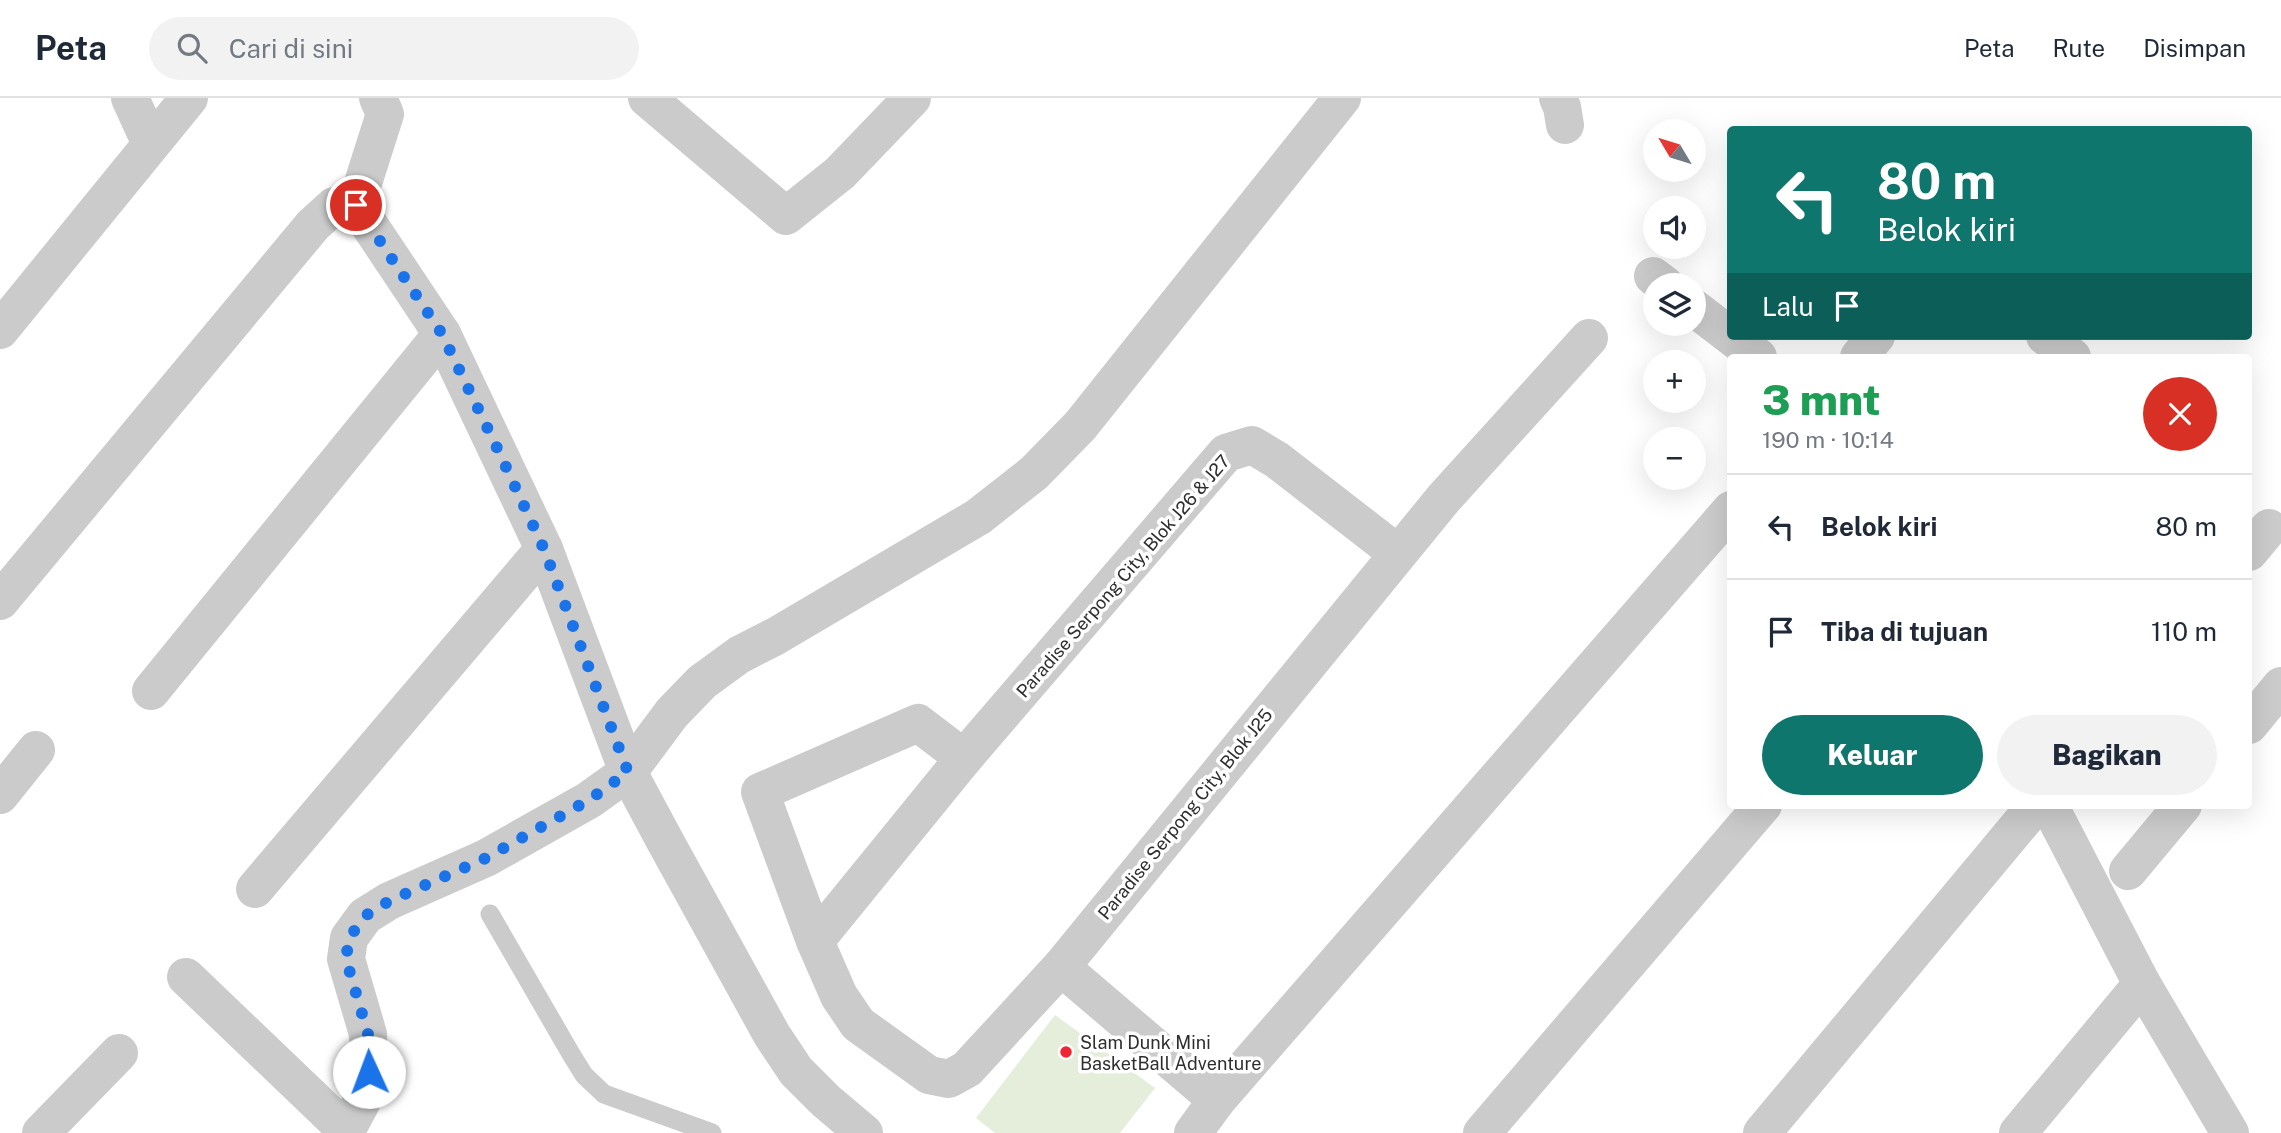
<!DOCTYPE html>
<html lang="id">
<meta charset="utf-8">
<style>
body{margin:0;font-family:"Public Sans",sans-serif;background:#f2f2f3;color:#1f2937;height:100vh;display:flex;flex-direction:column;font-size:26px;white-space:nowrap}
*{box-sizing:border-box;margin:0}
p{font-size:23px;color:#747a83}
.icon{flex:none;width:38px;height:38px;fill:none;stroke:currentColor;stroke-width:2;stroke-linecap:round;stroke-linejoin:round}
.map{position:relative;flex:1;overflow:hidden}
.side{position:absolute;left:1727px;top:256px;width:525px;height:455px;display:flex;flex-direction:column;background:#fff;border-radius:7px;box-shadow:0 7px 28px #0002}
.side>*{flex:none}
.hud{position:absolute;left:1727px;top:28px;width:525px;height:214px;border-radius:7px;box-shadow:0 7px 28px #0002;background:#0f766e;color:#fff;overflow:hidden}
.needle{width:46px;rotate:308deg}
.tools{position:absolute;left:1643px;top:21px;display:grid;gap:14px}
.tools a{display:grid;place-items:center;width:63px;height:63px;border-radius:50%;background:#fff;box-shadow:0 7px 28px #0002;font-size:35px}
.pin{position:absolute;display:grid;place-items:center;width:60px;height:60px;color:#fff;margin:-30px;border:4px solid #fff;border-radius:50%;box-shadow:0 2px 7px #0007}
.me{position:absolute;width:77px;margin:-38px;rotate:358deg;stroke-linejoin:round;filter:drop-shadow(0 0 5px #0008)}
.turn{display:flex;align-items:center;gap:24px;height:147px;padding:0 35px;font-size:32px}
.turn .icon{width:91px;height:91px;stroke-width:2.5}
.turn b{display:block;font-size:49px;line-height:60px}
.then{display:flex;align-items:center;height:66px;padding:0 35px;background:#0003;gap:14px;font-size:26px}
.round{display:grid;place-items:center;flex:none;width:74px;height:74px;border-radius:37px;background:#f2f2f3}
.head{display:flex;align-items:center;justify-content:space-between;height:119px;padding:0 35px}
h1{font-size:42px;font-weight:800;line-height:52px;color:#1e9e55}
.cta{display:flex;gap:14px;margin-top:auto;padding:14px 35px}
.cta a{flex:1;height:80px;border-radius:42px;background:#0f766e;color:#fff;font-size:28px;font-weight:800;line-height:80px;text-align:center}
.cta a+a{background:#f2f2f3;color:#1f2937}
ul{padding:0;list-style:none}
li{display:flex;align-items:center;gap:21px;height:105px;padding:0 35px;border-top:2px solid #e0e1e3}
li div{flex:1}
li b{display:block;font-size:26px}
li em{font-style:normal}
header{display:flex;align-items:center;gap:42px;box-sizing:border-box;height:98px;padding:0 35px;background:#fff;border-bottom:2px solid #e0e1e3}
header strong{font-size:33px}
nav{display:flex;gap:38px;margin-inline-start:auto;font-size:24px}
.search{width:490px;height:63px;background:#f2f2f3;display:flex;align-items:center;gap:18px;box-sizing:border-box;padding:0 24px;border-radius:38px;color:#747a83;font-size:26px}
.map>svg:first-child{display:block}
.green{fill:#e5eddb}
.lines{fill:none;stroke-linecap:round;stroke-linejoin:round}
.lane{stroke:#cbcbcb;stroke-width:19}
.street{stroke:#cbcbcb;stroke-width:38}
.route{stroke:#1a73e8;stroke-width:12;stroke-dasharray:0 21.6}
.poi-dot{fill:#ef2735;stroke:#fff;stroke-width:2.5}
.labels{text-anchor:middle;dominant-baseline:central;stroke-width:7;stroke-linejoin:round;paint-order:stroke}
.street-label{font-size:18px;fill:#2e2e2e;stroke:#fff}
.poi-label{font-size:18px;fill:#2e2e2e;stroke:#fff;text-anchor:start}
</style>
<header>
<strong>Peta</strong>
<div class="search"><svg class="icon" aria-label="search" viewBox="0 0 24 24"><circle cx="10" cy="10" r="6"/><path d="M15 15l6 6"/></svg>Cari di sini</div>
<nav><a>Peta</a><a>Rute</a><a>Disimpan</a></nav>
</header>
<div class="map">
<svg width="2281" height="1035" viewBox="0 0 2281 1035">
<rect width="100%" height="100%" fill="#fff"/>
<polygon class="green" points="1055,917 1155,990 1120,1035 995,1035 976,1020"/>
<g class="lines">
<polyline class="lane" points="490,816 571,956 584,977 604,996 712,1035"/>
<g class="street">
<polyline points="130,0 151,46"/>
<polyline points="647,0 786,118 840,75 912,0"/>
<polyline points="1558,0 1562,9 1565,27"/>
<polyline points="356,107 385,16 378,0"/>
<polyline points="1653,178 1665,187"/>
<polyline points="1694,210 1758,259"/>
<polyline points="0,232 189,0"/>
<polyline points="2045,238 2072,259"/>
<polyline points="1859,259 1876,238"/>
<polyline points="544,451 628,674 665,743 772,937 796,973 826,1003 864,1035"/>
<polyline points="2249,454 2269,430"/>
<polyline points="1397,455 1277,362 1252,347 1226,355 964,660 815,843 839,898 858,926 929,977 949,981 967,971 1061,869 1444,400 1589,240"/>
<polyline points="0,503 313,127 334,108 356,107 442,236 544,451 255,791"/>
<polyline points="151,593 442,236"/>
<polyline points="2249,627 2281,588"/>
<polyline points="0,697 36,652"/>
<polyline points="2049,707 2142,886"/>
<polyline points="2128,773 2183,707"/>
<polyline points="815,843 760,694 918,625 964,660"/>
<polyline points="1061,869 1217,1002"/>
<polyline points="186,879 347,1033"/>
<polyline points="41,1035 119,955"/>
<polyline points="345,1035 362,1003 369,974 368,936 346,861 349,840 365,818 389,803 486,760 589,702 628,674 672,615 702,584 739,557 776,538 978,419 1034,375 1080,328 1342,0"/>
<polyline points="1193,1035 1217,1002 1731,412"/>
<polyline points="1482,1035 1763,707"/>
<polyline points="1762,1035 2036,707"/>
<polyline points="2018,1035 2142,886 2230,1035"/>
</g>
</g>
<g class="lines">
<polyline class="route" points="356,107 442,236 499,354 544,451 628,674 589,702 486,760 389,803 365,818 349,840 346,861 368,936 369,974"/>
</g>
<circle class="poi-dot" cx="1066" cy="954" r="7"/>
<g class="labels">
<g class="street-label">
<text transform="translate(1123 478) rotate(-49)">Paradise Serpong City, Blok J26 &amp; J27</text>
<text transform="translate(1185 716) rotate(-51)">Paradise Serpong City, Blok J25</text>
</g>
<g class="poi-label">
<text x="1080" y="944">Slam Dunk Mini<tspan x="1080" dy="21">BasketBall Adventure</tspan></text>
</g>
</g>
</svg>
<div class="tools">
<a><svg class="needle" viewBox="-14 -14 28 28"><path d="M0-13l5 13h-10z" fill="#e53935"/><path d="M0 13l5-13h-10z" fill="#747a83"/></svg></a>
<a><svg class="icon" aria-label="sound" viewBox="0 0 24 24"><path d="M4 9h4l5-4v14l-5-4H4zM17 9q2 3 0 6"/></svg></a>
<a><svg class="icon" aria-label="layers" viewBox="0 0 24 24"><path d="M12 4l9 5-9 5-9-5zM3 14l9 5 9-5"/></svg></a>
<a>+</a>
<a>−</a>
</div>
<div class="pin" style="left:356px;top:107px;background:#d93025"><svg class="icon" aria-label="arrive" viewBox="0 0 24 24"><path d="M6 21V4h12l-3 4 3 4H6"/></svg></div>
<svg class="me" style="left:369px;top:974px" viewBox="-20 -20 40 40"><circle r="19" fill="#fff"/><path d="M0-13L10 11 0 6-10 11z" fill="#1a73e8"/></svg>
<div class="hud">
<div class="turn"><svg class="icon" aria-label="left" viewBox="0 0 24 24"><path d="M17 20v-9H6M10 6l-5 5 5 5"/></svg><div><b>80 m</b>Belok kiri</div></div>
<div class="then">Lalu<svg class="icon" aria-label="arrive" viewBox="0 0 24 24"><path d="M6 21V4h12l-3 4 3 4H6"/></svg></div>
</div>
<section class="side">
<div class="head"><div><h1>3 mnt</h1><p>190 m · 10:14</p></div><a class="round" style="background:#d93025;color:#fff"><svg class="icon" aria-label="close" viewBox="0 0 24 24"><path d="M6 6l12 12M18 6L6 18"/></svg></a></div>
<ul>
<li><svg class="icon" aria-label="left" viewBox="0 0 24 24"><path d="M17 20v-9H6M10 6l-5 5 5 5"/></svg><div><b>Belok kiri</b></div><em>80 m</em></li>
<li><svg class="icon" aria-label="arrive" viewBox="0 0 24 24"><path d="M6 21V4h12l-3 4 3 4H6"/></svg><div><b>Tiba di tujuan</b></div><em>110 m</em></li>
</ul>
<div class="cta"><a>Keluar</a><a>Bagikan</a></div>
</section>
</div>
